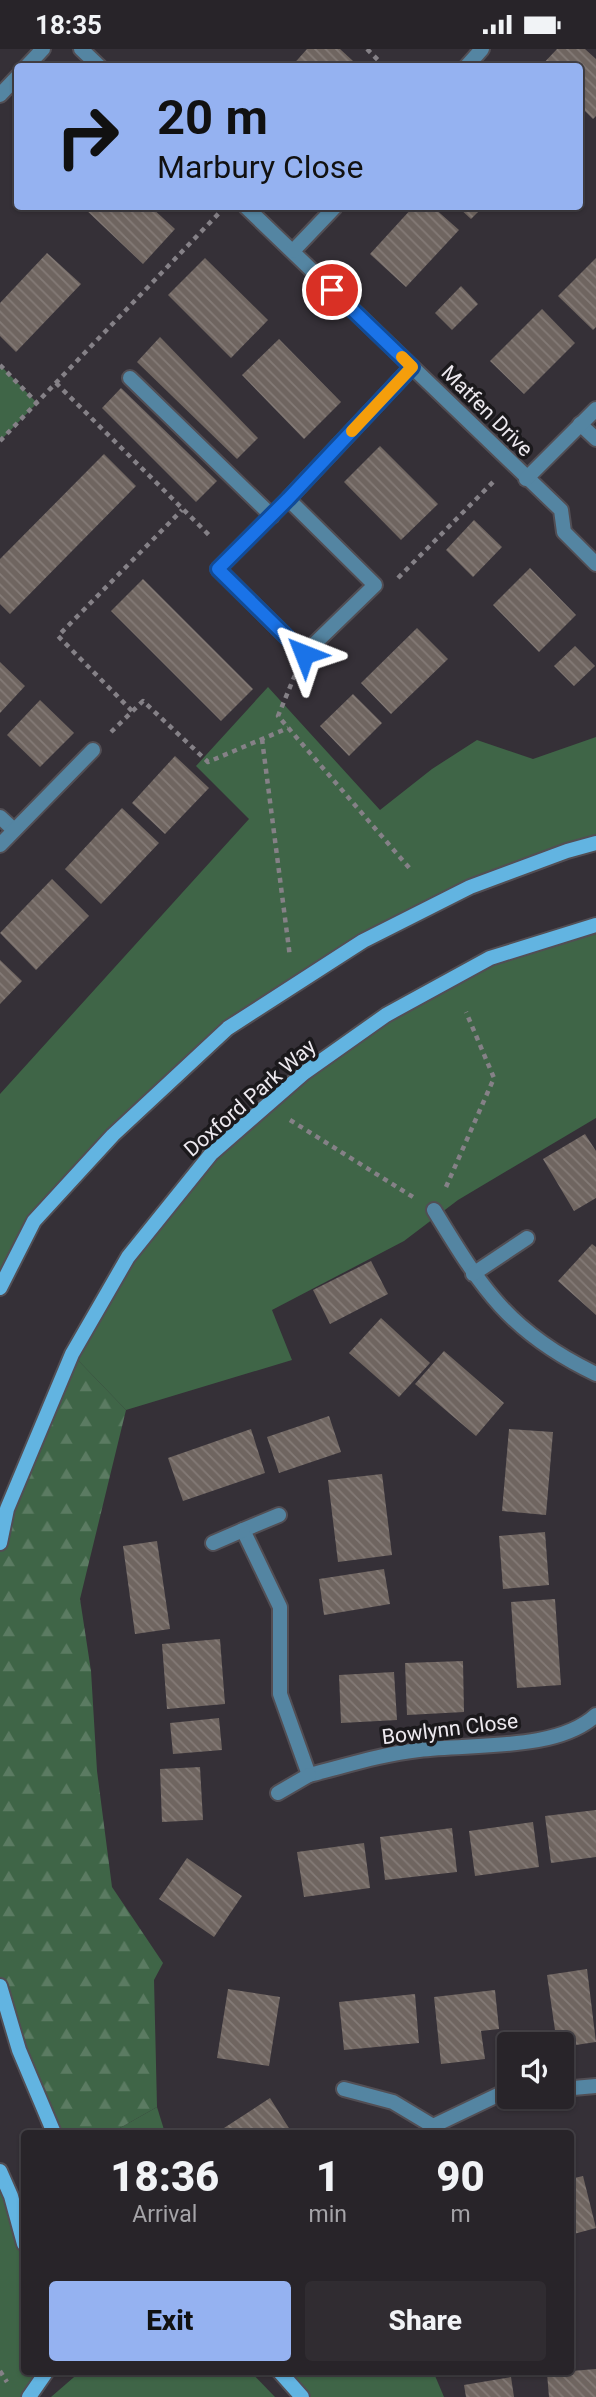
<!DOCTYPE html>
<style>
body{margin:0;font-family:Roboto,sans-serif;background:#302c31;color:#f1f3f6;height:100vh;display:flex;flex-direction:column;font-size:26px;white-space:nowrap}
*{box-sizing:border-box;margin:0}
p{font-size:23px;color:#a5a4a8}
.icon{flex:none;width:38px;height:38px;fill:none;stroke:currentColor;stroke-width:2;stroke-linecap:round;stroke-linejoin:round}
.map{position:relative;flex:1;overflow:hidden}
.side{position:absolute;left:21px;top:2081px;width:553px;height:245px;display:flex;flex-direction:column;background:#282429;border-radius:7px;box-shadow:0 2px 5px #0004,0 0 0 2px #444146}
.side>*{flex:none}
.hud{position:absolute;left:14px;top:14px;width:569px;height:147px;border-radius:7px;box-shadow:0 2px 5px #0004,0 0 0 2px #444146;background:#95b2f1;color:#111;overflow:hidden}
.controls{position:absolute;left:497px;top:1983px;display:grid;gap:14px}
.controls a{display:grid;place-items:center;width:77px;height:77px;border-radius:7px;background:#282429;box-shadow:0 2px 5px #0004,0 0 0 2px #444146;font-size:35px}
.pin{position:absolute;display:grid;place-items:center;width:60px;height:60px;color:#fff;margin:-30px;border:4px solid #fff;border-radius:50%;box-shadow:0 2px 7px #0007}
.me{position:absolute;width:77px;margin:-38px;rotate:315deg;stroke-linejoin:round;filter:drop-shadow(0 0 5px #0008)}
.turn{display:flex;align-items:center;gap:24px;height:147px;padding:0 28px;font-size:32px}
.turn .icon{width:91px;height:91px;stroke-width:2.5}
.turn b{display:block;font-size:49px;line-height:60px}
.eta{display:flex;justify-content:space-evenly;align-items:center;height:119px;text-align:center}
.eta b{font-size:42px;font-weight:800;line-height:49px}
.primary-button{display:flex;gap:14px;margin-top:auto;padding:14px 28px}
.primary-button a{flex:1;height:80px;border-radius:7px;background:#95b2f1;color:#111;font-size:28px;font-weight:800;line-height:80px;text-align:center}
.primary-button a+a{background:#302c31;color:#f1f3f6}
.status{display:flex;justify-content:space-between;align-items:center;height:49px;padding:0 35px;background:#282429;direction:ltr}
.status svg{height:19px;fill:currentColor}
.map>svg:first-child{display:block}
.green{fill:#3f6547}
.forest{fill:url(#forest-firs)}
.building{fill:url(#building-back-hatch)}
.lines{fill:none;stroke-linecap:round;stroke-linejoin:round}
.lane-casing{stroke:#524e54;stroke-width:18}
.street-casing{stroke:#524e54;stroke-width:18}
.secondary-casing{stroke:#524e54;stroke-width:18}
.path{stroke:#858187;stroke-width:4.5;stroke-dasharray:5 5;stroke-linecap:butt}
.lane{stroke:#5485a2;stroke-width:14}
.street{stroke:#5485a2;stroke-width:14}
.secondary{stroke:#62b4e1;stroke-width:14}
.route-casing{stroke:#114b97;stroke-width:18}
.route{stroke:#1a73e8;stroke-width:12}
.slow{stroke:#f59e0b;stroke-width:12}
.labels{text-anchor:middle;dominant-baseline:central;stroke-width:7;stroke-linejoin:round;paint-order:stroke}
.street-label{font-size:21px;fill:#ede9ef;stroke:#1b191c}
</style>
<div class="status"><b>18:35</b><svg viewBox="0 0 49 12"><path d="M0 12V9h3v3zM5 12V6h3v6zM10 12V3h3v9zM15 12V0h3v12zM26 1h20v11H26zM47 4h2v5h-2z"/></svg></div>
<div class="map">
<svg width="596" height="2348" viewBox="0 0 596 2348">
<defs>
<pattern id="forest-firs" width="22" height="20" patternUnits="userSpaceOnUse" patternTransform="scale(1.75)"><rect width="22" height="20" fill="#3f6547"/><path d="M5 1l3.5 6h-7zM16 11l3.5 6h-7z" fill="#5b7b62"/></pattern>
<pattern id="building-back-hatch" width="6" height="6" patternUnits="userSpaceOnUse" patternTransform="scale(1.75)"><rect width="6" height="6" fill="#6f6560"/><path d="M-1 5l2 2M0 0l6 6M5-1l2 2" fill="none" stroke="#847b77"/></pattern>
</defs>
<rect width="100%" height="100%" fill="#353037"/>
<g class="green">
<polygon points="0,316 37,354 0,392"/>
<polygon points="268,638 380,761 432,720 477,691 533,710 596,688 596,794 567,802 363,892 228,979 34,1172 0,1239 0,1045 249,770 196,717"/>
<polygon points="596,876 596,1069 458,1151 404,1192 272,1261 292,1311 126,1361 72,1305 128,1208 211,1105 304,1024 490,909"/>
<polygon points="157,2058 165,2084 111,2084"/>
<polygon points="0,2122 24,2195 24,2322 42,2322 29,2348 0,2348"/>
<polygon points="81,2322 250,2322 275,2348 51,2348"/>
<polygon points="279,2322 433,2322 444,2348 302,2348"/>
</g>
<polygon class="forest" points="72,1305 126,1361 80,1550 91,1622 97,1722 112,1838 163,1914 154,1931 157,2058 111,2084 54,2084 0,1937 0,1494"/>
<g class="building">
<polygon points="307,0 340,0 353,12 348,18 291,18"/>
<polygon points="557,0 585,0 596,10 596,67 593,70 579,56 579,18 540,18"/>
<polygon points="83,158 151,158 175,180 143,215"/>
<polygon points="413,158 433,158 459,181 406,238 370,205"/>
<polygon points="458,158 483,158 471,170"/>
<polygon points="47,204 81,235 16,303 0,287 0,254"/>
<polygon points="205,209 268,271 231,309 168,246"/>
<polygon points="596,209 596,278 593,281 558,247"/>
<polygon points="461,237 478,255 452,281 435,264"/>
<polygon points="542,260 575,294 524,345 490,312"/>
<polygon points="160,288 258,389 237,410 137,313"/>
<polygon points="279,290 341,353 304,390 242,326"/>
<polygon points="121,339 217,432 196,453 102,359"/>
<polygon points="380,397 438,455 401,491 344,433"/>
<polygon points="104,405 136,437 10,565 0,555 0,510"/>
<polygon points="474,471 502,498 473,528 446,501"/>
<polygon points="530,519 576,566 539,603 493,556"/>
<polygon points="143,530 253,640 221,672 111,562"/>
<polygon points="417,579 448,610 391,665 361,634"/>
<polygon points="575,597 595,617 574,637 554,617"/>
<polygon points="0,613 25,637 0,664"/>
<polygon points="353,645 382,674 349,707 320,677"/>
<polygon points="40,651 74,684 40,718 7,686"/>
<polygon points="175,707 209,739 165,785 132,754"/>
<polygon points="122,759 159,794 101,855 65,820"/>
<polygon points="52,830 89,867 36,921 0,884"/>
<polygon points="0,911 22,932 0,955"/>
<polygon points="585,1085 596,1102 596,1149 574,1162 543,1110"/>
<polygon points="592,1195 596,1198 596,1266 558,1232"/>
<polygon points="371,1212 388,1245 330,1275 313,1241"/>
<polygon points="381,1269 430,1314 399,1348 349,1304"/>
<polygon points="444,1302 504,1354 476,1387 415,1335"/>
<polygon points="329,1367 341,1403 279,1424 267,1388"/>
<polygon points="251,1380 265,1424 183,1452 168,1409"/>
<polygon points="509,1380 553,1383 546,1466 502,1462"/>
<polygon points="382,1425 392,1506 338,1513 328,1431"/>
<polygon points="545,1483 549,1536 503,1540 499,1487"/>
<polygon points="157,1492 170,1580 135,1585 123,1497"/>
<polygon points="384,1520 390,1555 324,1566 319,1530"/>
<polygon points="555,1550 561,1636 517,1639 511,1553"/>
<polygon points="220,1590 225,1655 167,1660 162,1595"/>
<polygon points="463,1612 464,1663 407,1666 405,1614"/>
<polygon points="394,1623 397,1671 341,1674 339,1626"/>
<polygon points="219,1669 222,1701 173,1705 170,1674"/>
<polygon points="200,1718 203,1771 162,1773 160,1720"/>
<polygon points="596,1761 596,1808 551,1814 545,1767"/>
<polygon points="533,1773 539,1818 475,1827 469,1782"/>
<polygon points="452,1779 457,1823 385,1831 380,1788"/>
<polygon points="364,1794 370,1839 304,1848 297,1803"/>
<polygon points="187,1809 242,1847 214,1888 159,1850"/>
<polygon points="587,1920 596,1993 562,1998 557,1995 547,1926"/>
<polygon points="228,1940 280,1948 269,2017 217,2009"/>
<polygon points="495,1941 499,1980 481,1982 485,2010 441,2015 434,1948"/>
<polygon points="415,1945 419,1994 344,2001 339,1953"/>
<polygon points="270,2049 292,2084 228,2084 224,2079"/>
<polygon points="583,2127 596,2179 570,2186 570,2130"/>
<polygon points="596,2320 596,2348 549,2348 547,2324"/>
<polygon points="511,2328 514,2348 466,2348 464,2336"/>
</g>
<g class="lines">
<g class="lane-casing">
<polyline id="lane" points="130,329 272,467"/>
</g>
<g class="street-casing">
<g id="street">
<polyline points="81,0 100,18"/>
<polyline points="26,18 43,0"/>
<polyline points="466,18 482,0"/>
<polyline points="0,46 18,27"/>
<polyline points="246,158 561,461 564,483 596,515"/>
<polyline points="293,202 335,158"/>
<polyline points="580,375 596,390"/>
<polyline points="526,430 596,360"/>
<polyline points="288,450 375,536 304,605 218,520 288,450 412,318"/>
<polyline points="0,768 14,781"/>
<polyline points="0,796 93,701"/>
<path d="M434,1161C482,1240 510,1284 596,1325"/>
<polyline points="473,1225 527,1189"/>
<path d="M279,1466L243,1481L280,1558V1645L309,1726C345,1717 382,1705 419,1701C471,1694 556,1703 596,1666"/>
<polyline points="213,1494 243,1481"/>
<polyline points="278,1744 309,1726"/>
<polyline points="344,2040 393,2053 433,2077 502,2044 509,2044"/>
<polyline points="562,2040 596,2037"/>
</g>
</g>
<g class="secondary-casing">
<g id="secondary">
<polyline points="0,1239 34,1172 113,1086 228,979 363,892 470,838 567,802 596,794"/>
<polyline points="0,1494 7,1460 72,1305 128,1208 211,1105 304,1024 386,966 490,909 596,876"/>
<polyline points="0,1937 19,2001 54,2084"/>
<polyline points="0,2122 11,2147 24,2195"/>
<polyline points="279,2322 302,2348"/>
<polyline points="29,2348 47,2322"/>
</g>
</g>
<g class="path">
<polyline points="367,0 385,18"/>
<polyline points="0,316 37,354"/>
<polyline points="56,334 212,489"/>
<polyline points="0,392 222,161"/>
<polyline points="398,529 495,431"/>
<polyline points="295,626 278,667 411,821"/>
<polyline points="132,662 58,587 182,461"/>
<polyline points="111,683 143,652 208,713 288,679"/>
<polyline points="262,690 290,908"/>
<polyline points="290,1071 413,1148"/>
<polyline points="446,1138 494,1029 466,963"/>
<polyline points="0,2322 7,2333"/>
</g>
<use href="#lane" class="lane"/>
<use href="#street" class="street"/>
<use href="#secondary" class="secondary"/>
</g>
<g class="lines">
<g class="route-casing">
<polyline id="route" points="304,605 218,520 288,450 412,318 332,241"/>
</g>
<use href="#route" class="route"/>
<polyline class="slow" points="352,382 412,318 402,308"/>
</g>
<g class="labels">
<g class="street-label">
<text transform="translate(487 362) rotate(45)">Matfen Drive</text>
<text transform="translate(250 1049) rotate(-41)">Doxford Park Way</text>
<text transform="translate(450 1680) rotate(-7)">Bowlynn Close</text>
</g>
</g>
</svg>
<div class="controls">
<a><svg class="icon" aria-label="sound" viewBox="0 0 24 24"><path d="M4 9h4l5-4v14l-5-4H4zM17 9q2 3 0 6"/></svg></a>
</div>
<div class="pin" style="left:332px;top:241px;background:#d93025"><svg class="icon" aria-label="arrive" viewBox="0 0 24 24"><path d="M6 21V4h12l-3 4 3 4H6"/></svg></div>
<svg class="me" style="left:304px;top:605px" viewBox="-20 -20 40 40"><path d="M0-17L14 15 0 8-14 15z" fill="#1a73e8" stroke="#fff" stroke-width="4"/></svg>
<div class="hud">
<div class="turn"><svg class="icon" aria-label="right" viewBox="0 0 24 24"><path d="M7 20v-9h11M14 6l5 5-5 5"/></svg><div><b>20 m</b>Marbury Close</div></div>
</div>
<section class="side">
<div class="eta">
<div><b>18:36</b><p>Arrival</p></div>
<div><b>1</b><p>min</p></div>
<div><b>90</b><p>m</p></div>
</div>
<div class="primary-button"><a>Exit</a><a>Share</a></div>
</section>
</div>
